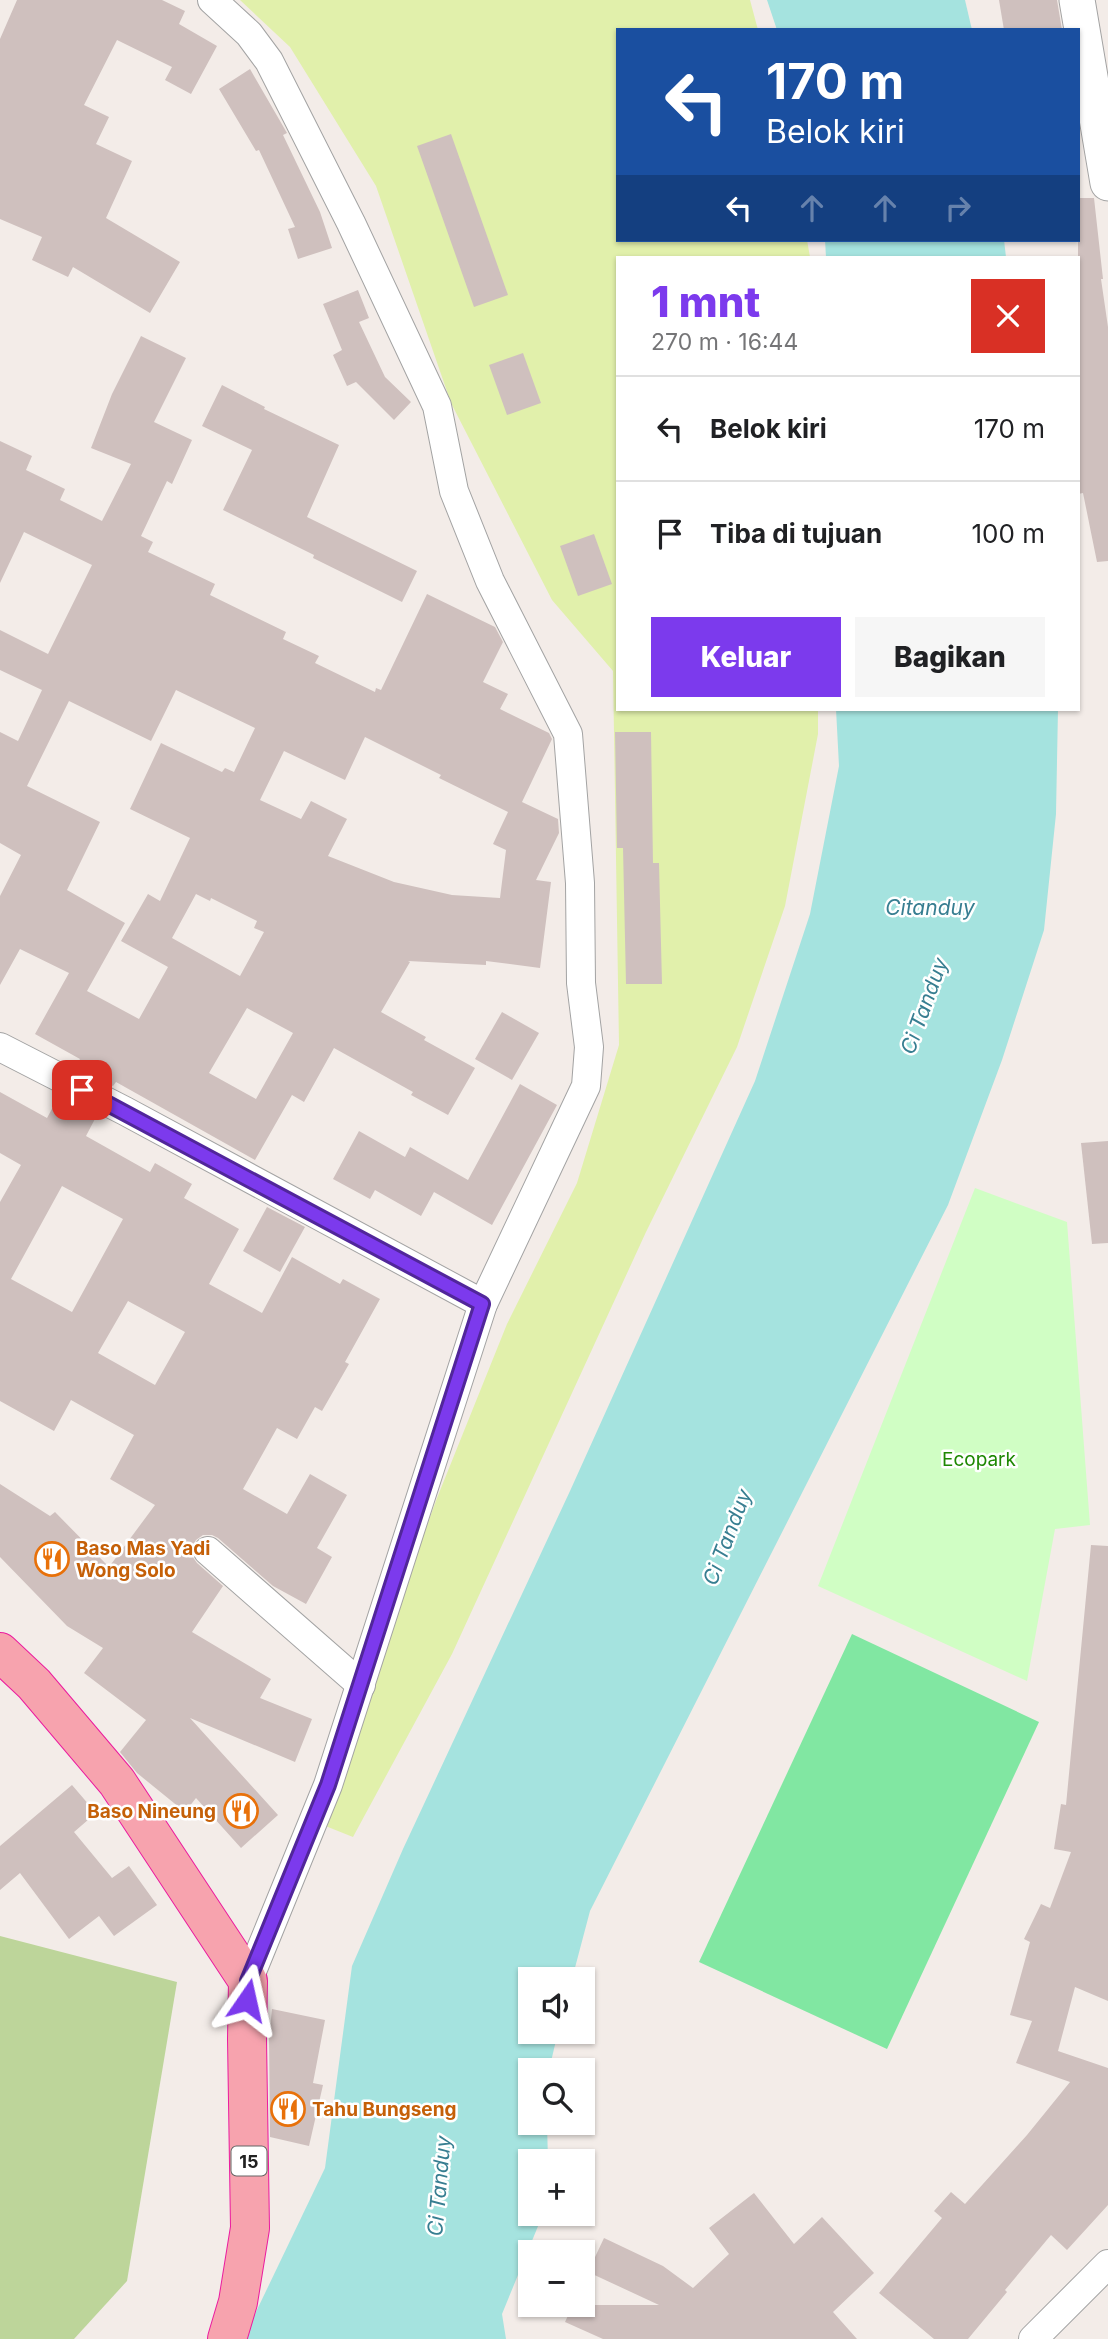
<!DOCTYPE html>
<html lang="id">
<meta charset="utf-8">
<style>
body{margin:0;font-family:Inter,sans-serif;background:#f6f6f6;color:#202124;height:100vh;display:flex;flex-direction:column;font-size:26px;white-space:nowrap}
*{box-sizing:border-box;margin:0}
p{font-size:23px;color:#757577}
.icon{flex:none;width:38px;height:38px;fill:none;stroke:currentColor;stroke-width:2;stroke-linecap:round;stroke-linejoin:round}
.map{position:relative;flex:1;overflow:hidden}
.drawer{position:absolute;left:616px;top:256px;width:464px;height:455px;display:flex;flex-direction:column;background:#fff;border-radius:0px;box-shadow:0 2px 5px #0004}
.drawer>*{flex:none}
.guide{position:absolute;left:616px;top:28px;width:464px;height:214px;border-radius:0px;box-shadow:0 2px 5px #0004;background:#1a4fa0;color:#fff;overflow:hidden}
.buttons{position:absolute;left:518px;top:1967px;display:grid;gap:14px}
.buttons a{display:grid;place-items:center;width:77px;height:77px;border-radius:0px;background:#fff;box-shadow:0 2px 5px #0004;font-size:35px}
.pin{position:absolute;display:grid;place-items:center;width:60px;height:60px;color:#fff;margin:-30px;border-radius:14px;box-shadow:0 4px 10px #0006}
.me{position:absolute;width:77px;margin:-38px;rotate:11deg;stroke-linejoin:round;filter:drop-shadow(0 0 5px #0008)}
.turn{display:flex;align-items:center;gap:24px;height:147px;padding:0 35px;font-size:32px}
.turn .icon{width:91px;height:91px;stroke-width:2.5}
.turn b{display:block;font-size:49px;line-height:60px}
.lanes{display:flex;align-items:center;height:66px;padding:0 35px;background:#0003;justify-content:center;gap:35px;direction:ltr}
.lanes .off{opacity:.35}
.round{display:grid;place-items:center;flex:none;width:74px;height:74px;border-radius:0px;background:#f6f6f6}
.head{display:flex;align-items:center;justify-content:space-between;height:119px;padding:0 35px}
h1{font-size:42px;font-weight:800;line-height:52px;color:#7c3aed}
.cta{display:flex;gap:14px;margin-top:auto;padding:14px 35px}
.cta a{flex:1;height:80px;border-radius:0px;background:#7c3aed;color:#fff;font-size:28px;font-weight:800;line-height:80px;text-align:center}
.cta a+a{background:#f6f6f6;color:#202124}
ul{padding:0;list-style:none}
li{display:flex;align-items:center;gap:21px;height:105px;padding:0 35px;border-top:2px solid #e0e0e0}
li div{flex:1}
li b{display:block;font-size:26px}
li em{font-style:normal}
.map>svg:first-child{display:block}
.grass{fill:#e1f0ab}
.forest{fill:#bdd59a}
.park{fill:#d0fec4}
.pitch{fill:#81e7a2}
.water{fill:#a5e3df}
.building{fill:#cfc0be;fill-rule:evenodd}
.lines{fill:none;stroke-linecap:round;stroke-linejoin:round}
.minor-casing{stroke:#a3a3a3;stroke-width:30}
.tertiary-casing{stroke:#a3a3a3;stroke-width:37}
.trunk-casing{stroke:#eb1b9f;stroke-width:40}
.minor{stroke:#fff;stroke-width:28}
.tertiary{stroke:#fff;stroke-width:35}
.trunk{stroke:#f7a3ae;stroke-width:38}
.route-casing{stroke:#51269a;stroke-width:18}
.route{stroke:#7c3aed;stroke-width:12}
.labels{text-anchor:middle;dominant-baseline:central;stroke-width:5;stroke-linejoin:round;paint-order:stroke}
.shield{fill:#fff;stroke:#646464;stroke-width:2}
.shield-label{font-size:18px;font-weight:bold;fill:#222}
.park-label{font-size:19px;fill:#1e8803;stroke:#fff}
.food-label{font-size:19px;font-weight:bold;fill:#c56008;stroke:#fff;text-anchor:start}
.water-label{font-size:21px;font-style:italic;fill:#377e91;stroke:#fff}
</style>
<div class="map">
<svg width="1108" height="2339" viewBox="0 0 1108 2339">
<rect width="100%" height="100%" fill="#f3ece8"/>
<polygon class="grass" points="240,0 750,0 758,30 618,30 618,240 807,240 810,257 618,257 618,709 818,709 818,734 785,906 737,1047 646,1232 452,1654 353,1837 318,1823 437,1498 507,1324 577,1183 619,1045 613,671 552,600 451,403 376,186 290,47"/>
<polygon class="forest" points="0,1936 177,1982 127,2281 74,2339 0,2339"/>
<polygon class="park" points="975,1188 1067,1222 1090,1525 1055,1529 1027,1681 818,1586"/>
<polygon class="pitch" points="852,1634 1039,1722 887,2049 699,1962"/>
<g class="water">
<polygon points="767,0 965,0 972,30 777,30"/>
<polygon points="825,240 1004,240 1006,257 826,257"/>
<polygon points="836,709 1058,709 1056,814 1044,930 1002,1060 948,1205 590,1911 572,1979 530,1979 530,2032 558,2032 549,2070 530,2070 530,2123 547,2123 548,2161 530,2161 530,2214 543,2214 502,2314 506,2339 243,2339 325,2168 352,1966 403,1849 570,1491 755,1081 810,914 839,766"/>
</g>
<g class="building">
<polygon points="17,0 162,0 185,11 179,24 217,46 191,94 165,80 172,67 117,40 84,105 109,117 96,144 132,161 106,218 180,262 150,313 73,267 68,277 32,260 42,237 0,219 0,39"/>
<polygon points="999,0 1057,0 1062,30 1004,30"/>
<polygon points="250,69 287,133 283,135 320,212 332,248 298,259 288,229 295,227 259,150 256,151 219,89"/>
<polygon points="451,134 508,295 474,307 417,146"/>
<polygon points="1078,198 1094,198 1103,279 1101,279 1108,327 1108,561 1097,562 1083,493 1078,494"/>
<polygon points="358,290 369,318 359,322 385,377 411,402 394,420 356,382 347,386 333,355 342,350 323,304"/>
<path d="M141,336L186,358L154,422L192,440L172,484L167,481L141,536L153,542L148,552L215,584L210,595L286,632L283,639L319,656L315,663L375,692L376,688L381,690L427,594L495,627L503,642L483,682L508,694L500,709L549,733L552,739L522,802L558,819L559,833L536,880L551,882L540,968L486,961V965L408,961L410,962L381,1012L426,1037L424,1040L475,1068L448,1115L411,1095L413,1092L334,1048L304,1102L292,1095L255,1160L116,1082L113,1086L75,1067L80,1059L35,1034L69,973L20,949L0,985V896L21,855L0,843V732L18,741L42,690L0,670V630L48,654L92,565L24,532L0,583V441L32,456L26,470L65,489L60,500L102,521L131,464L91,448L112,394ZM176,690L255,728L234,772L225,768L222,772L161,743L130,809L190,838L160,901L148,894L121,941L168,967L139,1019L87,991L125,923L67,890L100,822L27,786L69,701L151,741ZM365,737L441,775L439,778L508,812L493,844L506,850L500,898L452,895L394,882L328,856L347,819L311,801L301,819L260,800L284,751L345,780ZM196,894L210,901L211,898L257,921L254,928L264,932L240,976L172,938ZM247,1008L293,1033L256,1099L209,1073Z"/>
<polygon points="523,353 541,403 507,415 489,365"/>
<polygon points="222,385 265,407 264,409 339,445 307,517 417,571 402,602 313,558 314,555 223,510 252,450 202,426"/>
<polygon points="594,534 612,584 578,596 560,546"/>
<polygon points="615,732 651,732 653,863 659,863 662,984 626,984 623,848 617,848"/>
<polygon points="502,1012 539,1033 512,1080 475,1059"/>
<polygon points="520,1084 557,1105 492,1225 434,1192 421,1216 375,1190 370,1199 333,1179 359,1131 405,1157 410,1147 468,1180"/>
<path d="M0,1092L47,1118L59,1096L97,1115L86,1136L150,1172L155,1163L192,1184L184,1198L239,1229L209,1284L255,1309L262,1313L292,1257L340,1284L343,1279L380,1299L345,1362L349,1364L322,1411L315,1407L297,1439L277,1428L243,1489L287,1514L310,1474L347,1495L317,1548L332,1557L306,1604L273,1586L218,1538L212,1535H203L196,1540L192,1547V1556L197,1563L223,1586L192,1632L271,1679L260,1698L312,1719L295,1762L190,1718L278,1815L241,1848L196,1798L185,1812L137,1773L120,1752L146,1720L84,1673L103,1648L67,1626L0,1557V1484L50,1516L55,1512L109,1567L155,1505L110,1479L134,1435L71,1400L54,1431L0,1401V1202L21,1165L0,1153ZM62,1186L123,1219L72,1312L11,1279ZM128,1301L185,1332L155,1385L98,1353Z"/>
<polygon points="1108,1141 1108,1243 1092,1244 1081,1143"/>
<polygon points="267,1207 305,1227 280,1272 243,1251"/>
<polygon points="1091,1545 1108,1546 1108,2001 1075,1987 1058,2051 1108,2068 1108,2205 1067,2250 1051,2235 1005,2290 1007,2292 968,2339 934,2339 879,2293 942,2218 934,2211 951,2192 965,2204 1027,2135 1070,2082 1016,2063 1032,2021 1010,2015 1030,1942 1024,1939 1041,1904 1050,1908 1071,1852 1054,1849 1061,1804 1066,1805"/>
<polygon points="72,1785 96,1813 74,1832 112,1878 129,1866 157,1905 114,1936 99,1916 69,1939 20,1873 0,1890 0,1846"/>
<polygon points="272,2009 325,2020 313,2083 323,2085 309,2146 270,2137 269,2039"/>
<polygon points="754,2193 794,2244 822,2217 874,2273 833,2312 857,2339 603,2339 565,2322 573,2305 659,2305 588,2272 604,2238 663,2266 693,2288 729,2254 709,2228"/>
</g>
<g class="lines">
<g class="minor-casing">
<g id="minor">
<polyline points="212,0 249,34 269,61 351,223 437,406 454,491 490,581 568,734 580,883 581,983 589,1047 586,1086 483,1304 328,1785 248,1981"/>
<polyline points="0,1047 125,1111 483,1304"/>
<polyline points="208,1551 361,1685"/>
<polyline points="1033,2339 1108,2264"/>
</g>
</g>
<g class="tertiary-casing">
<polyline id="tertiary" points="1077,0 1108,183"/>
</g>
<g class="trunk-casing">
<polyline id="trunk" points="0,1652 34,1684 117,1782 248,1981 247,2039 250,2228 238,2302 227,2339"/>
</g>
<use href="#minor" class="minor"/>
<use href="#tertiary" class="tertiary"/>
<use href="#trunk" class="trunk"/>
</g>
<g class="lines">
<g class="route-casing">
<polyline id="route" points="82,1090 482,1304 328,1785 248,1981 247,2000"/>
</g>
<use href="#route" class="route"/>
</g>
<defs>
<g id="restaurant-ring" transform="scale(1.75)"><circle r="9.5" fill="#fff" stroke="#e8710a" stroke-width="1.5"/><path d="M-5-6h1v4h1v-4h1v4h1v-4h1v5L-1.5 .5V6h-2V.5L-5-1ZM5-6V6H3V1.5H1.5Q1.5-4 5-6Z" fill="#e8710a"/></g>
</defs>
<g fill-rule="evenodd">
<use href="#restaurant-ring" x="52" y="1559"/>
<use href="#restaurant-ring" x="241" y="1811"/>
<use href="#restaurant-ring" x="288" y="2109"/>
</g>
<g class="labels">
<rect class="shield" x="231.5" y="2146.5" width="35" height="29" rx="5"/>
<g class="shield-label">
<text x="249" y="2161">15</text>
</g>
<g class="park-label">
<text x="979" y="1459">Ecopark</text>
</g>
<g class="food-label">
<text x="76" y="1548">Baso Mas Yadi<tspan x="76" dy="22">Wong Solo</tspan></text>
<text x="216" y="1811" text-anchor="end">Baso Nineung</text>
<text x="312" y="2109">Tahu Bungseng</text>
</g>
<g class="water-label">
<text x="930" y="907">Citanduy</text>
<text transform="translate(924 1006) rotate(-70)">Ci Tanduy</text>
<text transform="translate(727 1537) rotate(-69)">Ci Tanduy</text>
<text transform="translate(439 2186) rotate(-85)">Ci Tanduy</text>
</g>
</g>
</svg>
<div class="buttons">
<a><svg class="icon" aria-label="sound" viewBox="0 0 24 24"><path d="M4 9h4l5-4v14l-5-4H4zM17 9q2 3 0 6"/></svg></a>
<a><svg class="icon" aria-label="search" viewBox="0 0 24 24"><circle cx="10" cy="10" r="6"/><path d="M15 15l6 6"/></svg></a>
<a>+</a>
<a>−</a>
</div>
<div class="pin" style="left:82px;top:1090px;background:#d93025"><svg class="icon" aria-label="arrive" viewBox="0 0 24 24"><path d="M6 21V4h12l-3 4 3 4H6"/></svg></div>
<svg class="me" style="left:247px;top:2000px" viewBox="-20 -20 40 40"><path d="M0-17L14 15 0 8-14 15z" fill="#7c3aed" stroke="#fff" stroke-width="4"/></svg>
<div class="guide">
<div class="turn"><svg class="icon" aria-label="left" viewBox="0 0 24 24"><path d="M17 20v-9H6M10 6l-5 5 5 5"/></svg><div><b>170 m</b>Belok kiri</div></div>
<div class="lanes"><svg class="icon" aria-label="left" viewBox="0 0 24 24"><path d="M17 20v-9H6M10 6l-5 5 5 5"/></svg><svg class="icon off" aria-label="ahead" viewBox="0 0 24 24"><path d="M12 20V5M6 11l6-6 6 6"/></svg><svg class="icon off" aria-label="ahead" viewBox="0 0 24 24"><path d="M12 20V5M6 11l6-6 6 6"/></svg><svg class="icon off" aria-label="right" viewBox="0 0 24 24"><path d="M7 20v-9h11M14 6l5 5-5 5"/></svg></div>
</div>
<section class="drawer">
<div class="head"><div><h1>1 mnt</h1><p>270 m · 16:44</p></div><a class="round" style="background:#d93025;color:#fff"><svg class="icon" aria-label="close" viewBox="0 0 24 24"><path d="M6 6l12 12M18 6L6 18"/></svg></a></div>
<ul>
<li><svg class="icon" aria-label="left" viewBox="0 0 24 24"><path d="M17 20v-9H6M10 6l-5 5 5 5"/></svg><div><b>Belok kiri</b></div><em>170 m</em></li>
<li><svg class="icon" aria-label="arrive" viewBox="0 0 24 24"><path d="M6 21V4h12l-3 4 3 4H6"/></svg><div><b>Tiba di tujuan</b></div><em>100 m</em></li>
</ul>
<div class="cta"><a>Keluar</a><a>Bagikan</a></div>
</section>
</div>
